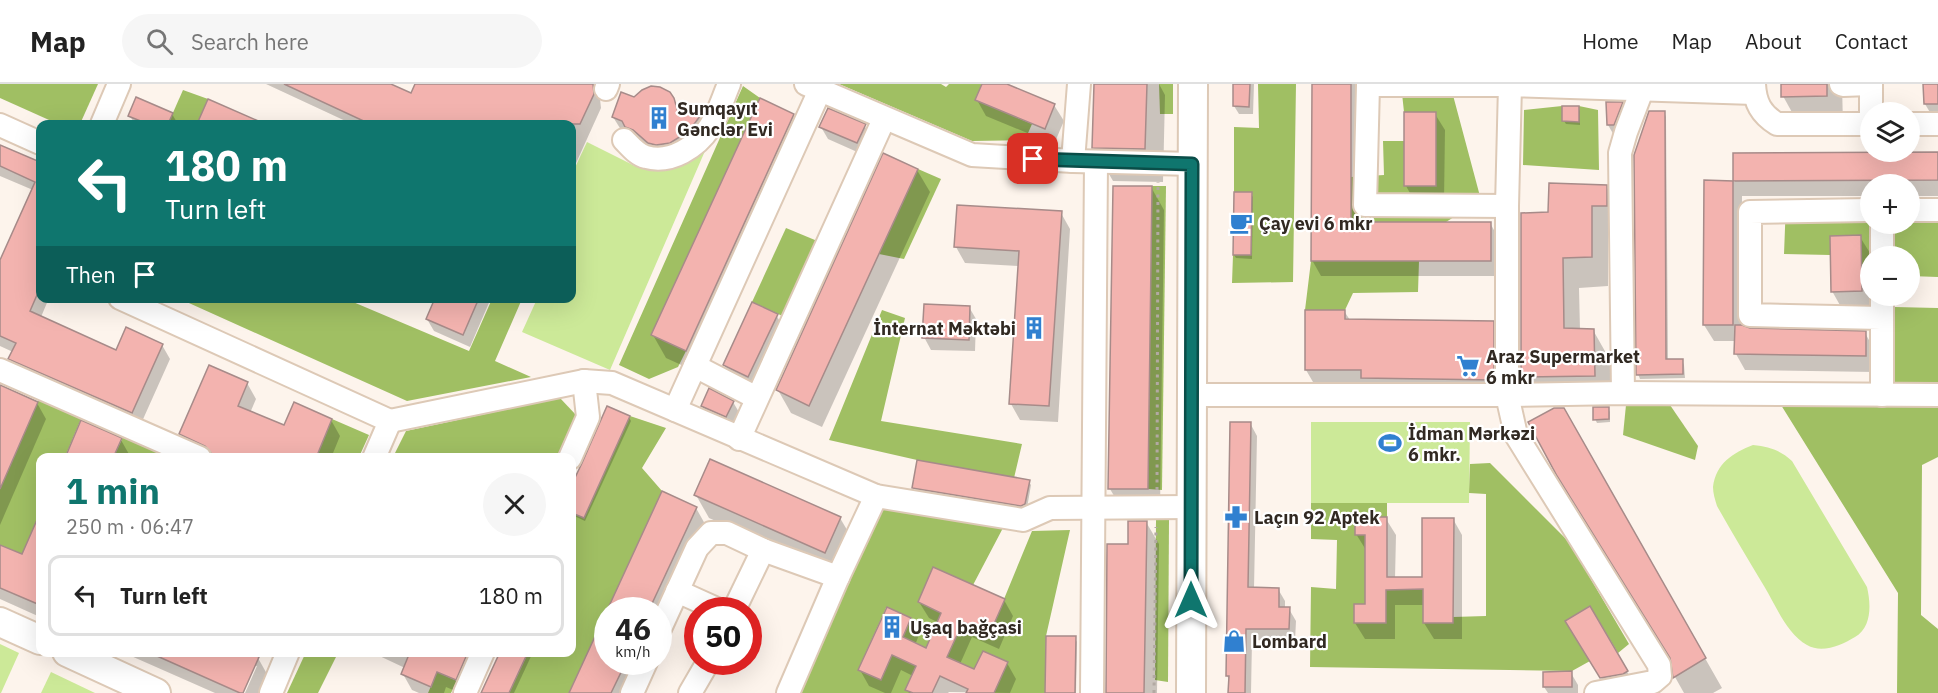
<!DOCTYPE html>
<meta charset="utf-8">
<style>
body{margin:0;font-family:"IBM Plex Sans",sans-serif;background:#f6f6f6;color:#222;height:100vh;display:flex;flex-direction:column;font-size:22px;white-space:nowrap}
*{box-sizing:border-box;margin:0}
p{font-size:20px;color:#767676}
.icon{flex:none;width:33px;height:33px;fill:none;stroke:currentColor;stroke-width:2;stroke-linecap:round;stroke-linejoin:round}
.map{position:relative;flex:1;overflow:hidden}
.details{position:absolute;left:36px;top:369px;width:540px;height:204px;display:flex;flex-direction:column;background:#fff;border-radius:12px;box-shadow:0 6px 24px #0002}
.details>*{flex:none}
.banner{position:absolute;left:36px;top:36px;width:540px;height:183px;border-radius:12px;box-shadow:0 6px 24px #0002;background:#0f766e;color:#fff;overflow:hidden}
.buttons{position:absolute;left:1860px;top:18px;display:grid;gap:12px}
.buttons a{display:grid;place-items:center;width:60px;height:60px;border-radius:50%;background:#fff;box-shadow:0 6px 24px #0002;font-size:30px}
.speed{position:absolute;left:594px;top:513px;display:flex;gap:12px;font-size:30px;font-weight:700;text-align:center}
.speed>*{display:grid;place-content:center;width:78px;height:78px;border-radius:50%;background:#fff;box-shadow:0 6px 24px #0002;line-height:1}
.speed small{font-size:15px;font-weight:400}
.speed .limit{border:9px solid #d22;background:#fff;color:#111}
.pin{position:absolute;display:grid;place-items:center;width:51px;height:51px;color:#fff;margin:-26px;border-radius:12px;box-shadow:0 3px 9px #0006}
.me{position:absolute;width:66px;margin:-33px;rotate:0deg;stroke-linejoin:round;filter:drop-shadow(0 0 4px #0008)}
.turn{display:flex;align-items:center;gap:21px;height:126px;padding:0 30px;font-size:27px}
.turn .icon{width:78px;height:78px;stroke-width:2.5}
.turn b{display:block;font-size:42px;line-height:51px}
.then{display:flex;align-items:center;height:57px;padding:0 30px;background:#0003;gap:12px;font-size:22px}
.round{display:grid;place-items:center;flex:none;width:63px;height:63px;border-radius:32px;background:#f6f6f6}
.head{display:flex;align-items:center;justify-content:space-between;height:102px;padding:0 30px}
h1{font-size:36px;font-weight:700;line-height:45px;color:#0f766e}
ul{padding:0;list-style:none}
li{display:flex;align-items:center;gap:18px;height:81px;margin:0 12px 9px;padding:0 18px;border:3px solid #e0e0e0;border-radius:12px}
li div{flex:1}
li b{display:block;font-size:22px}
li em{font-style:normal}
header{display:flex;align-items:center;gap:36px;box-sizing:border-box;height:84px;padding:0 30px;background:#fff;border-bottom:2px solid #e0e0e0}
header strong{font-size:28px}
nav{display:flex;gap:33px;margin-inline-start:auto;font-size:21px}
.search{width:420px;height:54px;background:#f6f6f6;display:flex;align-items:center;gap:15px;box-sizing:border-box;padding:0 21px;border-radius:33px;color:#767676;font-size:22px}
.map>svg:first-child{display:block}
.green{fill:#cce998}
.forest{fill:#a0bf63}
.shadow{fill:#0003}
.building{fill:#f3b3af;stroke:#a78b89;stroke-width:1.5}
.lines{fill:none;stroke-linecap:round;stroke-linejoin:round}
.minor-casing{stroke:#ddc9b6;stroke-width:26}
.major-casing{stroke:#ddc9b6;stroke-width:32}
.path{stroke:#b2a9a2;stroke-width:3;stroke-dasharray:3 4.5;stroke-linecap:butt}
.minor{stroke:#fff;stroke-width:22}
.major{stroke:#fff;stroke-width:28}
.route-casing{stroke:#0a4d48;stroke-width:15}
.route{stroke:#0f766e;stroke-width:10}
.labels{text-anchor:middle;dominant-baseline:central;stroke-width:4.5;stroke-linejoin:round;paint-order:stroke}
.poi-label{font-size:18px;font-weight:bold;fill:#312922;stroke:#fff;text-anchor:start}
</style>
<header>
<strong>Map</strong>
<div class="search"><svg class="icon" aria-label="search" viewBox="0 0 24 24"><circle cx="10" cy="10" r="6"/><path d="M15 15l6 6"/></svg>Search here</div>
<nav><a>Home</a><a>Map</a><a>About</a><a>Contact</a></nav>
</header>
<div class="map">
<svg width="1938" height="609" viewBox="0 0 1938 609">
<rect width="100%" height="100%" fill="#fdf4ec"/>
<g class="green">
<polygon points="587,58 635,82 637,77 708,60 610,286 522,248 537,215 572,214 572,90"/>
<polygon points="1311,338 1470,338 1469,419 1311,419"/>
<path d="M1753,361C1770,363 1780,366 1792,377L1867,503C1871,520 1872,543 1855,553C1842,561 1822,570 1807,561C1787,550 1776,522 1764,502C1748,475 1732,449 1717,422C1715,416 1713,409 1713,403C1716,379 1733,369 1753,361Z"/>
<polygon points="0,560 19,569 1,609 0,609"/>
<polygon points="51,588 95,609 41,609"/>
</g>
<g class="forest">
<polygon points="0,0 98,0 80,40 58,40 0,14"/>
<polygon points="839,0 941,0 946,3 949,0 982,0 975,16 1032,40 1025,56 972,57"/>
<polygon points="1159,0 1173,0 1173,30 1160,30"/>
<polygon points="1258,0 1296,0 1293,198 1232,199 1233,171 1251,171 1252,109 1234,108 1234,43 1259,44"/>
<polygon points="1401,0 1450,0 1481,116 1446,138 1351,138 1351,93 1384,91 1383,57 1404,57 1404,102 1436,102 1436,29 1404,28"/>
<polygon points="743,2 760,14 652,251 686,267 678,283 649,295 619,281"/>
<polygon points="183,6 208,15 197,40 168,40"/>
<polygon points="1562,22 1562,37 1578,38 1579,22 1598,26 1599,86 1523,81 1524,26"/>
<polygon points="918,85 941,95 904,175 879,170"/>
<polygon points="1152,102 1166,102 1162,406 1148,405"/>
<polygon points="1870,117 1870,140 1873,140 1874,172 1870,172 1870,182 1862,182 1861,151 1830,152 1830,171 1784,170 1786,118"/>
<polygon points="1910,138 1938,139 1938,193 1910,192 1910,172 1894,172 1894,140"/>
<polygon points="786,144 839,166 804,242 752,218"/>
<polygon points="1311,177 1419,177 1418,208 1353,209 1345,226 1305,226"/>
<polygon points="180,215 346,215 469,267 492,215 522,215 495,277 531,293 407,317"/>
<polygon points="1894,223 1938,224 1938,298 1895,298"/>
<polygon points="882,226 905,234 881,337 1022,360 1014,394 917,376 829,356"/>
<polygon points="560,314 576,331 558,373 393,373 406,347"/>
<polygon points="39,315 81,335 65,373 40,374 40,429 22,470 0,461 0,405"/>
<polygon points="1938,320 1938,373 1922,381 1921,531 1938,545 1938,609 1897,609 1898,509 1781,321"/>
<polygon points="1626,321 1670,321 1698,362 1695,376 1623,351"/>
<polygon points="630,332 666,344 642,384 662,407 569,609 509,609 528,569 572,568 572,429 584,434"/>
<polygon points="332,335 369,351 359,373 316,374"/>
<polygon points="123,353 168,373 113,374"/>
<polygon points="1490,379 1569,458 1629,560 1618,569 1590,522 1566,537 1590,577 1572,587 1310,583 1311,503 1336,505 1337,456 1311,455 1311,419 1387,419 1387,433 1355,433 1355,451 1365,451 1365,520 1354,520 1354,539 1386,539 1386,506 1423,505 1423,539 1453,539 1453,533 1486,532 1486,410 1469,409 1470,380"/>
<polygon points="880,422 1004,442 973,501 933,484 918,518 941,529 926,564 903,553 886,524 858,586 881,596 892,571 916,582 906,605 913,609 781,609"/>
<polygon points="1156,434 1169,435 1168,598 1155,596"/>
<polygon points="1070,446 1046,552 1045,609 994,609 1008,578 983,567 974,585 947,573 963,538 990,549 1032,447"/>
<polygon points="306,568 338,569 318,609 287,609"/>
<polygon points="437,588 457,597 451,609 428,609"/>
</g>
<g class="shadow">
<polygon points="266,0 388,0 412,11 417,0 600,0 604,6 600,15 601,24 572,88 572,40 352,40"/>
<polygon points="983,0 1003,0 1054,21 1064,37 1054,60 986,32 977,16"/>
<polygon points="1095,0 1159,0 1165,11 1163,98 1113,97 1094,64"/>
<polygon points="1235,0 1254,0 1253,30 1239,30 1234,22"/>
<polygon points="1313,0 1720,0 1360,10 1359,139 1490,139 1499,155 1499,192 1321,192 1312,176"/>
<polygon points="1782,0 1842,0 1843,41 1799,41 1783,12"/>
<polygon points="1925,0 1938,0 1938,42 1925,20"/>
<polygon points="634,15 672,15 683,33 702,30 711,46 666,77 623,49 613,33"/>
<polygon points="209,17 261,40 199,40"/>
<polygon points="1622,20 1629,32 1615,53 1608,41"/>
<polygon points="1578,24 1580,27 1580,41 1566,40 1564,37"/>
<polygon points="1664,28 1666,33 1668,276 1682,276 1684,281 1685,294 1640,295 1638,290"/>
<polygon points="172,30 178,40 135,40 130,32"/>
<polygon points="1406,30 1435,30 1445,46 1444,118 1415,118 1406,102"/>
<polygon points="793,31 806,54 699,289 666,274 653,251"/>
<polygon points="864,41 871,53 864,71 828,55 821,43"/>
<polygon points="0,62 40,80 40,214 49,214 41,233 117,268 162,261 170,275 140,342 18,289 10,275 13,268 0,262 0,180 33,106 0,92"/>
<polygon points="1735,70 1938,70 1938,112 1910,112 1910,100 1870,100 1870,112 1742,112 1741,243 1749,246 1865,249 1874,265 1874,288 1745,286 1736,270 1736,257 1714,257 1704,241 1705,98 1735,98"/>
<polygon points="917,86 930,108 822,343 791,329 778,306"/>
<polygon points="1606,102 1623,132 1623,151 1608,151 1608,202 1579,204 1580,246 1593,246 1610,276 1611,321 1539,322 1522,293 1550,130"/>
<polygon points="1151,103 1164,126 1160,427 1123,427 1110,405"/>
<polygon points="1251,110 1253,113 1252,175 1236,174 1234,171"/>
<polygon points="1061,129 1070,145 1058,338 1020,336 1011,320 1019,182 965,179 956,163"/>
<polygon points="1860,153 1870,169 1871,223 1841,223 1832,207"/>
<polygon points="436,214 491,214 470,263 434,247 427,235"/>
<polygon points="969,223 976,235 975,267 931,266 924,253"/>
<polygon points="1306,227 1344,227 1350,236 1493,239 1500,251 1500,308 1369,306 1365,298 1313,298 1306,286"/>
<polygon points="776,231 781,239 753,300 729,289 724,281"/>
<polygon points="247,299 256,315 250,329 284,343 331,336 340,352 331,374 205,374 190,366 181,350"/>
<polygon points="0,302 37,319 46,335 0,441"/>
<polygon points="733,318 740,330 733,345 709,334 702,322"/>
<polygon points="1608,324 1610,328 1610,338 1597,339 1595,335"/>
<polygon points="1563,325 1722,604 1713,609 1684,609 1675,593 1672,576"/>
<polygon points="629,333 631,337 585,437 572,431 572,405 584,380"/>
<polygon points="1250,339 1257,352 1254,505 1278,505 1285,517 1285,525 1289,525 1296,537 1295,557 1252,556 1251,609 1230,609 1230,597 1227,592"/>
<polygon points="121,356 130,372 129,374 66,374"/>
<polygon points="1029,398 1031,401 1027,424 1024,425 916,407 914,403"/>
<polygon points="663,409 696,424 705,440 658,526 609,526"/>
<polygon points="696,411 840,434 853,456 837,491 709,434"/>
<polygon points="40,433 40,533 0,515 0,462 23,472"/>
<polygon points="1386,435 1396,451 1395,495 1423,495 1453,435 1462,451 1462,555 1434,555 1424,539 1424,521 1395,521 1395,555 1365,555 1355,539 1355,521 1366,521 1366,466 1356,450"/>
<polygon points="1146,438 1159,460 1157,609 1106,609"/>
<polygon points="1004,516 1013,532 999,565 972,553 960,580 975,587 1007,579 1016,595 1010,609 949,608 948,609 909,609 907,606 913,592 901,586 891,609 885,609 869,602 860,586 910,535 919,551 915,561 927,566 939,539 929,534 919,518"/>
<polygon points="1589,524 1629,591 1625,593 1603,597 1567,537"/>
<polygon points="1075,554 1077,558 1076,609 1046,609"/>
<polygon points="122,568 246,568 258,574 267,590 259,609 245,609 257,582 253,582 242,609 215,609"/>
<polygon points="371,568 485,568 460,609 446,603 444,609 419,609 412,606 403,590 405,584"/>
<polygon points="501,568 533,568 514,609 482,609"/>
<polygon points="608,578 642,578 627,609 571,609"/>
<polygon points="1571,589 1578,601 1578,609 1548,609 1544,603"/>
</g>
<g class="building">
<polygon points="284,0 391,0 411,9 415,0 593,0 594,10 580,40 370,40"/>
<polygon points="982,0 1007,0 1055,20 1045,45 975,16"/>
<polygon points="1094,0 1147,0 1145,65 1092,64"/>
<polygon points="1233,0 1250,0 1249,23 1233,22"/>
<polygon points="1312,0 1351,0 1351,138 1491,138 1491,177 1311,177"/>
<polygon points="1781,0 1827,0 1827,12 1781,13"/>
<polygon points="1923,0 1938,0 1938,20 1924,20"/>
<polygon points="651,2 660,3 670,8 674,14 679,32 703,28 689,47 670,59 656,61 648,59 633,46 625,43 622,37 612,33 621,8 634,13 642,6"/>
<polygon points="136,13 173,29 168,40 148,40 128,32"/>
<polygon points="760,14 794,30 686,267 651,251"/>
<polygon points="208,15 265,40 197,40"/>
<polygon points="1606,18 1623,18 1614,41 1607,41"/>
<polygon points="1562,22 1579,22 1579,38 1562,37"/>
<polygon points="828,24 866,40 857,59 819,43"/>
<polygon points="1649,27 1665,27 1666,275 1683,275 1683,290 1636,291 1634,71"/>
<rect x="1404" y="28" width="32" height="74"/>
<polygon points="0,61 40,78 40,204 30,227 116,266 126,243 163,260 132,329 8,275 16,259 0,252 0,176 35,98 0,82"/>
<polygon points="1938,68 1938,96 1733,97 1733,69"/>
<polygon points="883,69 918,85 809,322 776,306"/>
<polygon points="1704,96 1733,97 1733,241 1703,241"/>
<polygon points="1549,99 1607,101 1607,122 1592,122 1592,173 1563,174 1564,244 1594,245 1595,292 1521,293 1521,129 1548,128"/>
<polygon points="1113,102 1152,102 1148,405 1108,405"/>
<polygon points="1234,108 1252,108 1251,171 1233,171"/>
<polygon points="957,121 1062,127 1049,322 1009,320 1019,167 954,163"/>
<polygon points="1861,151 1862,207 1831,208 1830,152"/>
<polygon points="435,214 479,214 463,251 426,235"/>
<polygon points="752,218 778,230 748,293 723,281"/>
<polygon points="924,220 970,222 969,256 922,254"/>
<polygon points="1305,226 1345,226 1345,235 1494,237 1494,296 1361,294 1361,286 1305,286"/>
<polygon points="1735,241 1742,241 1750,244 1866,247 1866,272 1734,270"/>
<polygon points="209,281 248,298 238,322 284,341 294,318 332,335 316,374 221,374 212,370 205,362 179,350"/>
<polygon points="0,301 38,318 0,405"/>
<polygon points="709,304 734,317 726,333 701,322"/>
<polygon points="607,322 630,332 584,434 572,429 572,400 582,379"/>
<polygon points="1593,323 1609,323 1609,335 1593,336"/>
<polygon points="1554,324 1564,324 1706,574 1673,594 1670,574 1557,392 1528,338"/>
<polygon points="81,336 122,354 113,374 65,374"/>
<polygon points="1230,338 1251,338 1248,503 1279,504 1279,523 1290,523 1289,545 1246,545 1245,609 1228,609 1229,592 1226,592"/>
<polygon points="710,375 841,433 825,469 694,411"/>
<polygon points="917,376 1030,396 1025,420 1021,422 912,404"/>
<polygon points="662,407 697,423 649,526 608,526 608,578 626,578 611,609 569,609"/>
<polygon points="40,429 40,521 0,504 0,461 22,470"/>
<polygon points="1355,433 1387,433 1387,493 1422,493 1422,434 1454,434 1453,539 1423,539 1423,505 1386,506 1386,539 1354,539 1354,520 1365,520 1365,451 1355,451"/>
<polygon points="1128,437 1147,437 1144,609 1106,609 1107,460 1128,460"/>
<polygon points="933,483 1005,515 990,549 963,538 947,573 974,585 983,567 1008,578 994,609 966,609 968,605 940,592 932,609 913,609 905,606 916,582 892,571 881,596 858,586 887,523 911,534 903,553 926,564 941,529 918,518"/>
<polygon points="1590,522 1628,587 1623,590 1600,594 1565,537"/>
<polygon points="1046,552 1076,552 1075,609 1045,609"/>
<polygon points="148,568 249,568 259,573 243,609 240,609"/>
<polygon points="410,568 468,568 456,596 437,588 431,603 401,590"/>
<polygon points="500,568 528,568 509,609 481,609"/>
<polygon points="1572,587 1572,603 1543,603 1543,588"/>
</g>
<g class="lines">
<g class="minor-casing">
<g id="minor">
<polyline points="806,0 972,71 1073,77 1193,80"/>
<path d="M1754,0C1755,19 1761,30 1777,40H1870"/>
<polyline points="1841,0 1843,1 1870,0"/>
<polyline points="1510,1 1507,122 1365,121 1368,1 1510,1 1754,9"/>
<polyline points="606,5 608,0"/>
<polyline points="1871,28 1871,0"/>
<polyline points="102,40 119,0"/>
<polyline points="1910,40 1938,40"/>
<polyline points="0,41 40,59"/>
<path d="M624,56C630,62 637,71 646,73C671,80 697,63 710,43C718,31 723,14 729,0"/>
<polyline points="1073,77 1079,0"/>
<polyline points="1507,122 1507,311 1516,351 1659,581 1660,592 1653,598 1596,609"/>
<polyline points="1870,126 1750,128 1750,231 1882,234 1882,311"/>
<polyline points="1910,126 1938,126"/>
<polyline points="1882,140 1882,172"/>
<polyline points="1882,212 1882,234"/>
<polyline points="120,214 390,337 374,374"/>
<polyline points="695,282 757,314"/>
<polyline points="0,286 200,374"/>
<polyline points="1623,309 1620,69 1626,48 1642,6"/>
<polyline points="1192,311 1507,311 1623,309 1938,311"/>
<polyline points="675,326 820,6"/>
<polyline points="390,337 584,297 612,299 876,412 1023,436 1050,424 1192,423"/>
<polyline points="739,355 884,35"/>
<polyline points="570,374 588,333 584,297"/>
<polyline points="677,507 719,526"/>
<polyline points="734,526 763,466 838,493"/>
<polyline points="658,549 697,464 711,449 727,449 763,466"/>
<polyline points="271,609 288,568"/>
<polyline points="465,609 483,568"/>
<polyline points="632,609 646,578"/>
<polyline points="690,609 708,578"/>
<polyline points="788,609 838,493 876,412"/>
<polyline points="1092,609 1096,78"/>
</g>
</g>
<g class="major-casing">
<g id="major">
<polyline points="0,538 40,556"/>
<polyline points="67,568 156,609"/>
<polyline points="1191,609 1193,0"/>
</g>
</g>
<g class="path">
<polyline points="1157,406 1158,98"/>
<polyline points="1154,609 1156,443"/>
</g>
<use href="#minor" class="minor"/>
<use href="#major" class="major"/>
</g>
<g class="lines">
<g class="route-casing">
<polyline id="route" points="1033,75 1192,80 1191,516"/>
</g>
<use href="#route" class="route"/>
</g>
<defs>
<g id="building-bare" transform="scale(1.8)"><path d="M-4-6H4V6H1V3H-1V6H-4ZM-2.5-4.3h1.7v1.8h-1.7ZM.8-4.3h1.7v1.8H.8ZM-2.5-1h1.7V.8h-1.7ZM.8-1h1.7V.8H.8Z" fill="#3080d0" stroke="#fff" stroke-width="2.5" paint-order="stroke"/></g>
<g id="cafe-bare" transform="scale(1.8)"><path d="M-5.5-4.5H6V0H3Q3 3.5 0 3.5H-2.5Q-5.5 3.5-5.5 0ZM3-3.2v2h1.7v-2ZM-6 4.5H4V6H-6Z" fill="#3080d0" stroke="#fff" stroke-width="2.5" paint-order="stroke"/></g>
<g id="supermarket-bare" transform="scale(1.8)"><path d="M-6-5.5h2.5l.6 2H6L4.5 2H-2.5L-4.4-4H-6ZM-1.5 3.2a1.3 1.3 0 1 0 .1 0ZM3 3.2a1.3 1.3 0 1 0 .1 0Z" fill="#3080d0" stroke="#fff" stroke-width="2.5" paint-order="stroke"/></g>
<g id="stadium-bare" transform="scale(1.8)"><path d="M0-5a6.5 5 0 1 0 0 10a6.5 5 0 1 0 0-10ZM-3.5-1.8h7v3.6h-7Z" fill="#3080d0" stroke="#fff" stroke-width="2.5" paint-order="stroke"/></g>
<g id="pharmacy-bare" transform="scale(1.8)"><path d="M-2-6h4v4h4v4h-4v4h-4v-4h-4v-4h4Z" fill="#3080d0" stroke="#fff" stroke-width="2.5" paint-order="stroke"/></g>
<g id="shop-bare" transform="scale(1.8)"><path d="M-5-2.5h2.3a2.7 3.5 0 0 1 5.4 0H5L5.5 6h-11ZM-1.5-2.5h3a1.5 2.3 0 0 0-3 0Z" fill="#3080d0" stroke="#fff" stroke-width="2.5" paint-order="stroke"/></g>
</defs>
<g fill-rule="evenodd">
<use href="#building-bare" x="659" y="34"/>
<use href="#cafe-bare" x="1241" y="139"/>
<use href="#building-bare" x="1034" y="244"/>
<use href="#supermarket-bare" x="1468" y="282"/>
<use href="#stadium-bare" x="1390" y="359"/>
<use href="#pharmacy-bare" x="1236" y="433"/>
<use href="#building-bare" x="892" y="543"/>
<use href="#shop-bare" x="1234" y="557"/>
</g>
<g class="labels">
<g class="poi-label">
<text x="677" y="24">Sumqayıt<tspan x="677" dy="21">Gənclər Evi</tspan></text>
<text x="1259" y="139">Çay evi 6 mkr</text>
<text x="1016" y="244" text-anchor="end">İnternat Məktəbi</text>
<text x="1486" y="272">Araz Supermarket<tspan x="1486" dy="21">6 mkr</tspan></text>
<text x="1408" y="349">İdman Mәrkәzi<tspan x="1408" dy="21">6 mkr.</tspan></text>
<text x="1254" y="433">Laçın 92 Aptek</text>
<text x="910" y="543">Uşaq bağçasi</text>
<text x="1252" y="557">Lombard</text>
</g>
</g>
</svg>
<div class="buttons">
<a><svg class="icon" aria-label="layers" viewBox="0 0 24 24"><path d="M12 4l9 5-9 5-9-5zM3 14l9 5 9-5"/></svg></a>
<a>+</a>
<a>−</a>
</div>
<div class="speed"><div>46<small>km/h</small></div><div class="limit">50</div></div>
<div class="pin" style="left:1033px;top:75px;background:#d93025"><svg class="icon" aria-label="arrive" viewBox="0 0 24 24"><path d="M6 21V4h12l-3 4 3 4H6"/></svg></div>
<svg class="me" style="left:1191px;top:516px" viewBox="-20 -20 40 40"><path d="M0-17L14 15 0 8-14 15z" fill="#0f766e" stroke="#fff" stroke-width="4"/></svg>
<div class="banner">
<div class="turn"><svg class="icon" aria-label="left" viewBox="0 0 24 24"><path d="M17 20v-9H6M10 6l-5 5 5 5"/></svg><div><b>180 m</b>Turn left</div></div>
<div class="then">Then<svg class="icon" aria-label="arrive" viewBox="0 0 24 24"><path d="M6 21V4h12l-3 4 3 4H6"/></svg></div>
</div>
<section class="details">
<div class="head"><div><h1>1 min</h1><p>250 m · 06:47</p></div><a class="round"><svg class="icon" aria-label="close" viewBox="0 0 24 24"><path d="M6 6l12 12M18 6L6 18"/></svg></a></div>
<ul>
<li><svg class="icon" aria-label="left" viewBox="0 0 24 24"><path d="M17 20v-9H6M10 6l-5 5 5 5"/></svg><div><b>Turn left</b></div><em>180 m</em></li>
</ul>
</section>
</div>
